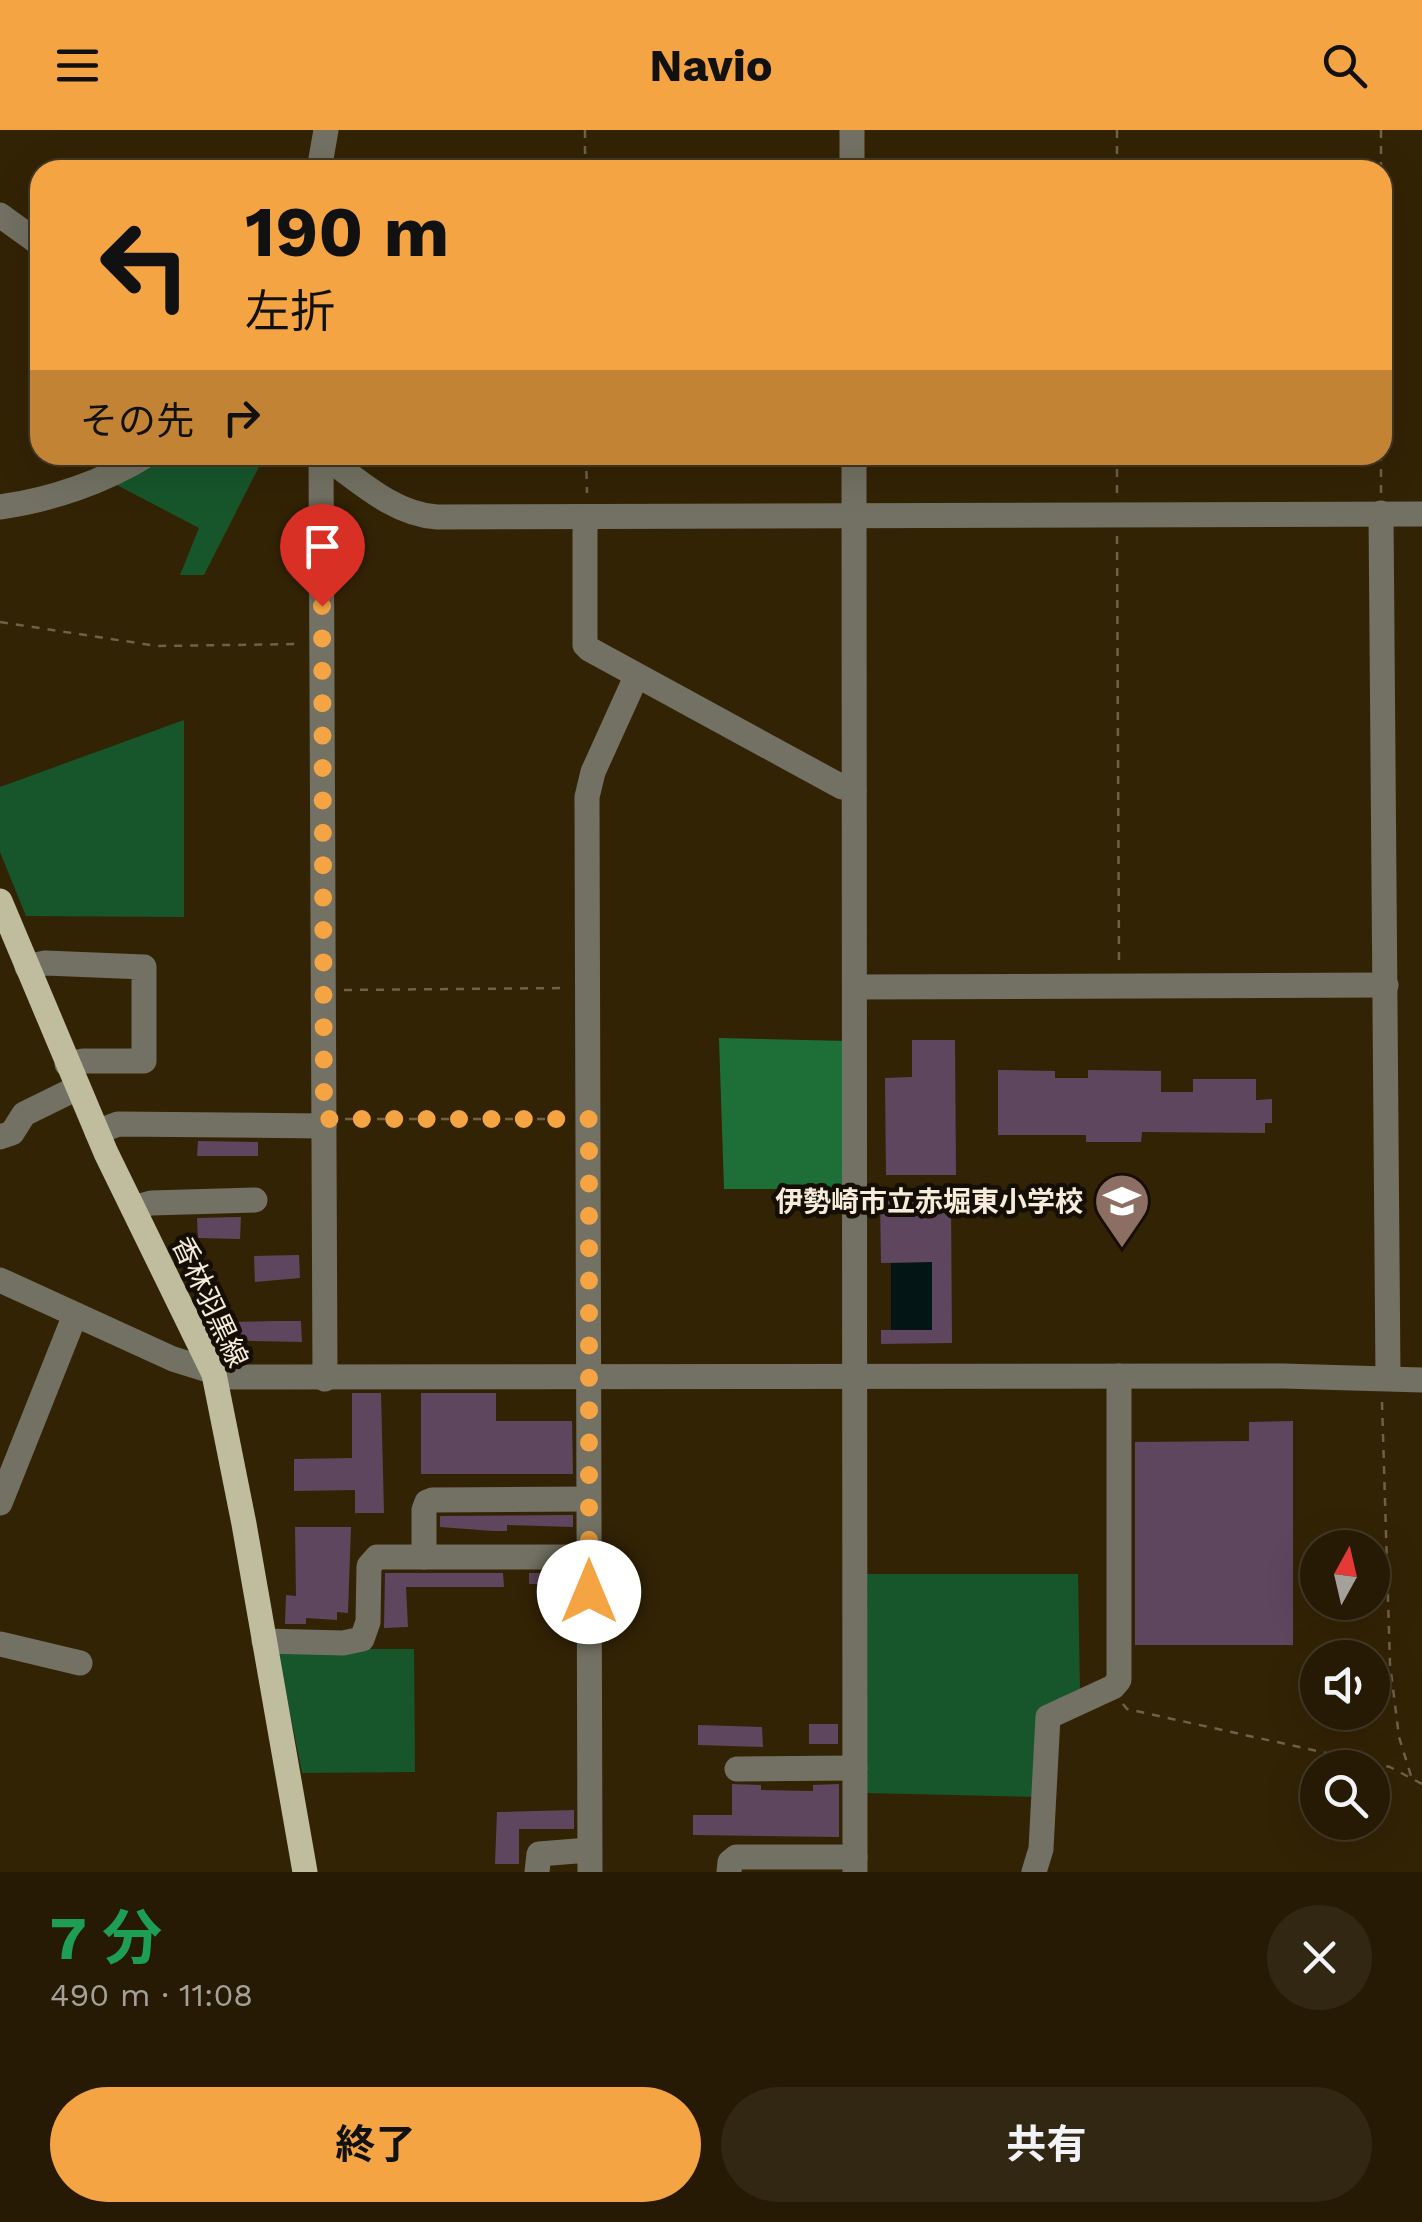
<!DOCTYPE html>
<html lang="ja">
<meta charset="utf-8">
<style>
body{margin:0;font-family:"Work Sans","Noto Sans JP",sans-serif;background:#322713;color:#f1f3f6;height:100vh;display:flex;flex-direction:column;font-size:38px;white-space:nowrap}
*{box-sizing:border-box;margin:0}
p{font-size:32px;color:#a4a19a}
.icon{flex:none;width:55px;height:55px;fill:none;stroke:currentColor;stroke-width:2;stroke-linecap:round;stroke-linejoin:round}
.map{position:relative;height:1742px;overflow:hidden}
.drawer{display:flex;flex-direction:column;background:#261a04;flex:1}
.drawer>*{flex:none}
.banner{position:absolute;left:30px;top:30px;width:1362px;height:305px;border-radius:30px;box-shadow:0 10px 40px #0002,0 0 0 2px #423826;background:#f4a443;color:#111;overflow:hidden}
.needle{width:65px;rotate:8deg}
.controls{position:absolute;left:1300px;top:1400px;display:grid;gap:20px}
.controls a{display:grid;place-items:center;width:90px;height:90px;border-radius:50%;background:#261a04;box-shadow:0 10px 40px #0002,0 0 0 2px #423826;font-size:50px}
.pin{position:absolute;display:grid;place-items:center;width:85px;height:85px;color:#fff;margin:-102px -42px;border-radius:50% 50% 50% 0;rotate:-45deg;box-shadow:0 0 10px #0007}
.pin .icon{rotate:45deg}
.me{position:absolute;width:110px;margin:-55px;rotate:0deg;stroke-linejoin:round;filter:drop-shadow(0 0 8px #0008)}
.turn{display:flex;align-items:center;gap:35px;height:210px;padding:0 50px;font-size:45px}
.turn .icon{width:130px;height:130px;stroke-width:2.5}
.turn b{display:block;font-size:70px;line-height:85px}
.then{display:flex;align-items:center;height:95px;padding:0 50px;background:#0003;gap:20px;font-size:38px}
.round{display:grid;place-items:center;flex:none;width:105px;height:105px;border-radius:52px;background:#322713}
.overview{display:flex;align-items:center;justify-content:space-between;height:170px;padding:0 50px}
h1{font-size:60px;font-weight:700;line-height:75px;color:#1e9e55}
.action{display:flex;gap:20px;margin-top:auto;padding:20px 50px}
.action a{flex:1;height:115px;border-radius:60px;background:#f4a443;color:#111;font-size:40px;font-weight:700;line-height:115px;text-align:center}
.action a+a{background:#322713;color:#f1f3f6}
header{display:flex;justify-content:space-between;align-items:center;height:130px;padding:0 50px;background:#f4a443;color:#111;font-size:45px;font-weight:700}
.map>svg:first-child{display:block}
.green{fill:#17562b}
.forest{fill:#1d6f37}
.water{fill:#041515}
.building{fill:#5e465e}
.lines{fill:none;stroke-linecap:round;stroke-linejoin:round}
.path{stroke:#6f6047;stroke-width:2.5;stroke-dasharray:8 8;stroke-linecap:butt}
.minor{stroke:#727163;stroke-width:25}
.major{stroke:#c0bd9e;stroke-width:25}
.route{stroke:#f4a443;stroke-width:18;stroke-dasharray:0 32.4}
.labels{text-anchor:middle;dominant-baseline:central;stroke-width:9;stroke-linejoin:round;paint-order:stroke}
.poi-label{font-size:28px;font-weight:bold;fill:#f7ecdc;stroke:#150e04;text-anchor:end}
.street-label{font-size:28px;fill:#f7ecdc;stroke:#150e04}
</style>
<header><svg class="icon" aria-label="menu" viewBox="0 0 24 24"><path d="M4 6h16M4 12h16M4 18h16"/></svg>Navio<svg class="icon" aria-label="search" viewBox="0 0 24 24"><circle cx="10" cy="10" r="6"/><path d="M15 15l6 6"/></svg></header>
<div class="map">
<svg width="1422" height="1742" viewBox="0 0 1422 1742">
<rect width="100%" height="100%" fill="#332305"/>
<g class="green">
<polygon points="160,325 265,325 204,445 180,445 199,398 113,353"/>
<polygon points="184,590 184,787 26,786 0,722 0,657"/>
<polygon points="863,1444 1078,1444 1080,1562 1039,1581 1037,1667 866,1663"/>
<polygon points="283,1519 414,1519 415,1642 302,1643 278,1522"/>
</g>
<polygon class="forest" points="719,908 848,911 849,1059 724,1059"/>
<polygon class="water" points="932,1132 932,1200 891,1200 891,1133"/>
<g class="building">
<polygon points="912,910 955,910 956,1045 886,1045 885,948 912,947"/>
<polygon points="998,940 1055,941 1055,948 1088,948 1088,940 1161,941 1161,962 1193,962 1193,949 1256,949 1256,970 1272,969 1272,993 1265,993 1265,1003 1142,1002 1141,1012 1086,1012 1086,1005 998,1005"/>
<polygon points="198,1011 258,1012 258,1026 197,1026"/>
<polygon points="880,1071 951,1071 952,1213 881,1214 881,1200 932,1200 932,1132 881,1133"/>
<polygon points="241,1087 240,1109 198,1108 197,1088"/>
<polygon points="299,1125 300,1148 255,1152 254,1126"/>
<polygon points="276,1191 301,1191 302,1212 216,1210 216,1194 224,1195 224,1192"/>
<polygon points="352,1263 381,1263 384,1383 355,1383 355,1360 294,1361 294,1329 352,1328"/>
<polygon points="421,1263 496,1263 496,1291 572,1291 573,1344 421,1344"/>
<polygon points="1293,1291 1293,1515 1135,1515 1135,1312 1249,1311 1249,1292"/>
<polygon points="573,1385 573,1397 507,1395 507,1401 493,1401 440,1397 440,1386"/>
<polygon points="295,1397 351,1397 348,1483 337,1482 337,1490 306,1488 306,1494 285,1494 286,1465 296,1466"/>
<polygon points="385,1443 503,1443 504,1457 406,1457 408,1497 384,1498"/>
<rect x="529" y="1443" width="43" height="11"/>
<rect x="809" y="1594" width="29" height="20"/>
<polygon points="698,1595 762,1597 763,1617 698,1615"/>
<polygon points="732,1654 761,1655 761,1660 813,1661 813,1655 839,1654 839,1707 693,1705 693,1685 732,1685"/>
<polygon points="574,1680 574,1699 519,1699 519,1734 495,1734 497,1682"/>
</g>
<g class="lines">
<g class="path">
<polyline points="585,0 585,40"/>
<polyline points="1117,40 1117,0"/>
<polyline points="1381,40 1381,0"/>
<polyline points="586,325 587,363"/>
<polyline points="1117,363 1117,325"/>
<polyline points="1381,363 1381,325"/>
<polyline points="1117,406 1119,833"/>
<polyline points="0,492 157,516 302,514"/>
<polyline points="344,860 566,858"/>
<polyline points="345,989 567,989"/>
<polyline points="1382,1272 1390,1534 1399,1607 1412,1649"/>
<polyline points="1123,1574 1127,1579 1390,1637 1422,1654"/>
</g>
<g class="minor">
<polyline points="852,0 852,40"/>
<polyline points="319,40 326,0"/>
<polyline points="0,85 40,114"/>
<polyline points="321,325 325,1249"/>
<path d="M323,325C358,350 393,384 437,387L1422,384"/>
<polyline points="854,325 855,1742"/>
<path d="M0,377C50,370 104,352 147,325"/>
<polyline points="1381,383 1388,1247"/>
<polyline points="585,388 585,515 589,519 842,657 854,659"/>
<polyline points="27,837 45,833 144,837 144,931 83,931 67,934"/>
<polyline points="855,857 1386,855"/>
<polyline points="97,1002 118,994 324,996"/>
<polyline points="0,1007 12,1003 24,984 77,958"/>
<polyline points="133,1078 151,1073 255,1070"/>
<polyline points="0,1150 173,1229 231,1247 1283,1246 1422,1250"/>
<polyline points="0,1373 75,1185"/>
<polyline points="424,1427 424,1380 427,1372 432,1370 588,1369"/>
<polyline points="264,1511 343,1513 362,1509 368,1492 369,1436 377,1427 589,1427"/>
<polyline points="0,1514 80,1533"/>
<polyline points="737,1639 855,1638"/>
<polyline points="537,1742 539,1724 589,1720"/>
<polyline points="590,1742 587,667 593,642 636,547"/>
<polyline points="729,1742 730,1732 736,1727 855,1727"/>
<polyline points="1034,1742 1041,1719 1048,1587 1113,1557 1119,1550 1119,1246"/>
</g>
<polyline class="major" points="0,771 106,1023 214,1244 244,1394 305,1742"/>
</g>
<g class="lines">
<polyline class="route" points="322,476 324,989 589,989 589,1462"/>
</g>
<defs>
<g id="school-pin" transform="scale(2.875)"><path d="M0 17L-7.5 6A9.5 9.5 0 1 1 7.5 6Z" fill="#8d6e63" stroke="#150e04"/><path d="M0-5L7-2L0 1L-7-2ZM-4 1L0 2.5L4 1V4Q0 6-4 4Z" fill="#fff"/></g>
</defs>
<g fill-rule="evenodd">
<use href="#school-pin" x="1122" y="1071"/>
</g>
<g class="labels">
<g class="poi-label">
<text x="1083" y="1071">伊勢崎市立赤堀東小学校</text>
</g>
<g class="street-label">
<text transform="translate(210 1172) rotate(65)">香林羽黒線</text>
</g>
</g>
</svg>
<div class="controls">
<a><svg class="needle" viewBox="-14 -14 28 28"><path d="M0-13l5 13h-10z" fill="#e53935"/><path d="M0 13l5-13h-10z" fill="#a4a19a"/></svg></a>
<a><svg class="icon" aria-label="sound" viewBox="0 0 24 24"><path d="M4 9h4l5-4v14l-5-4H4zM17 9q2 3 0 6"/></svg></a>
<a><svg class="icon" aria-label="search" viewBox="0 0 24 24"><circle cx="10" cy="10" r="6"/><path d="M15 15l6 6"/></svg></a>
</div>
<div class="pin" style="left:322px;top:476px;background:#d93025"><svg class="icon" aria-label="arrive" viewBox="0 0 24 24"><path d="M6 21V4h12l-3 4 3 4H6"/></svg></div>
<svg class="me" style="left:589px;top:1462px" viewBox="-20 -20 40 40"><circle r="19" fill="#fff"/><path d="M0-13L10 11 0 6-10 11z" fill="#f4a443"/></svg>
<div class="banner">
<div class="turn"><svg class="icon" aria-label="left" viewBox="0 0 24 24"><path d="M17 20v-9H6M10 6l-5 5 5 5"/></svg><div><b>190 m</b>左折</div></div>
<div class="then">その先<svg class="icon" aria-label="right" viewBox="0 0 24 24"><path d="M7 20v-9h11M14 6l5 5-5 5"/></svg></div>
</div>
</div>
<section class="drawer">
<div class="overview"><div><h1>7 分</h1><p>490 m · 11:08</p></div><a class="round"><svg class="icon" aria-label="close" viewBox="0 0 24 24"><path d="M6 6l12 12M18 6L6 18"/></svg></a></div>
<div class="action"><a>終了</a><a>共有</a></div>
</section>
